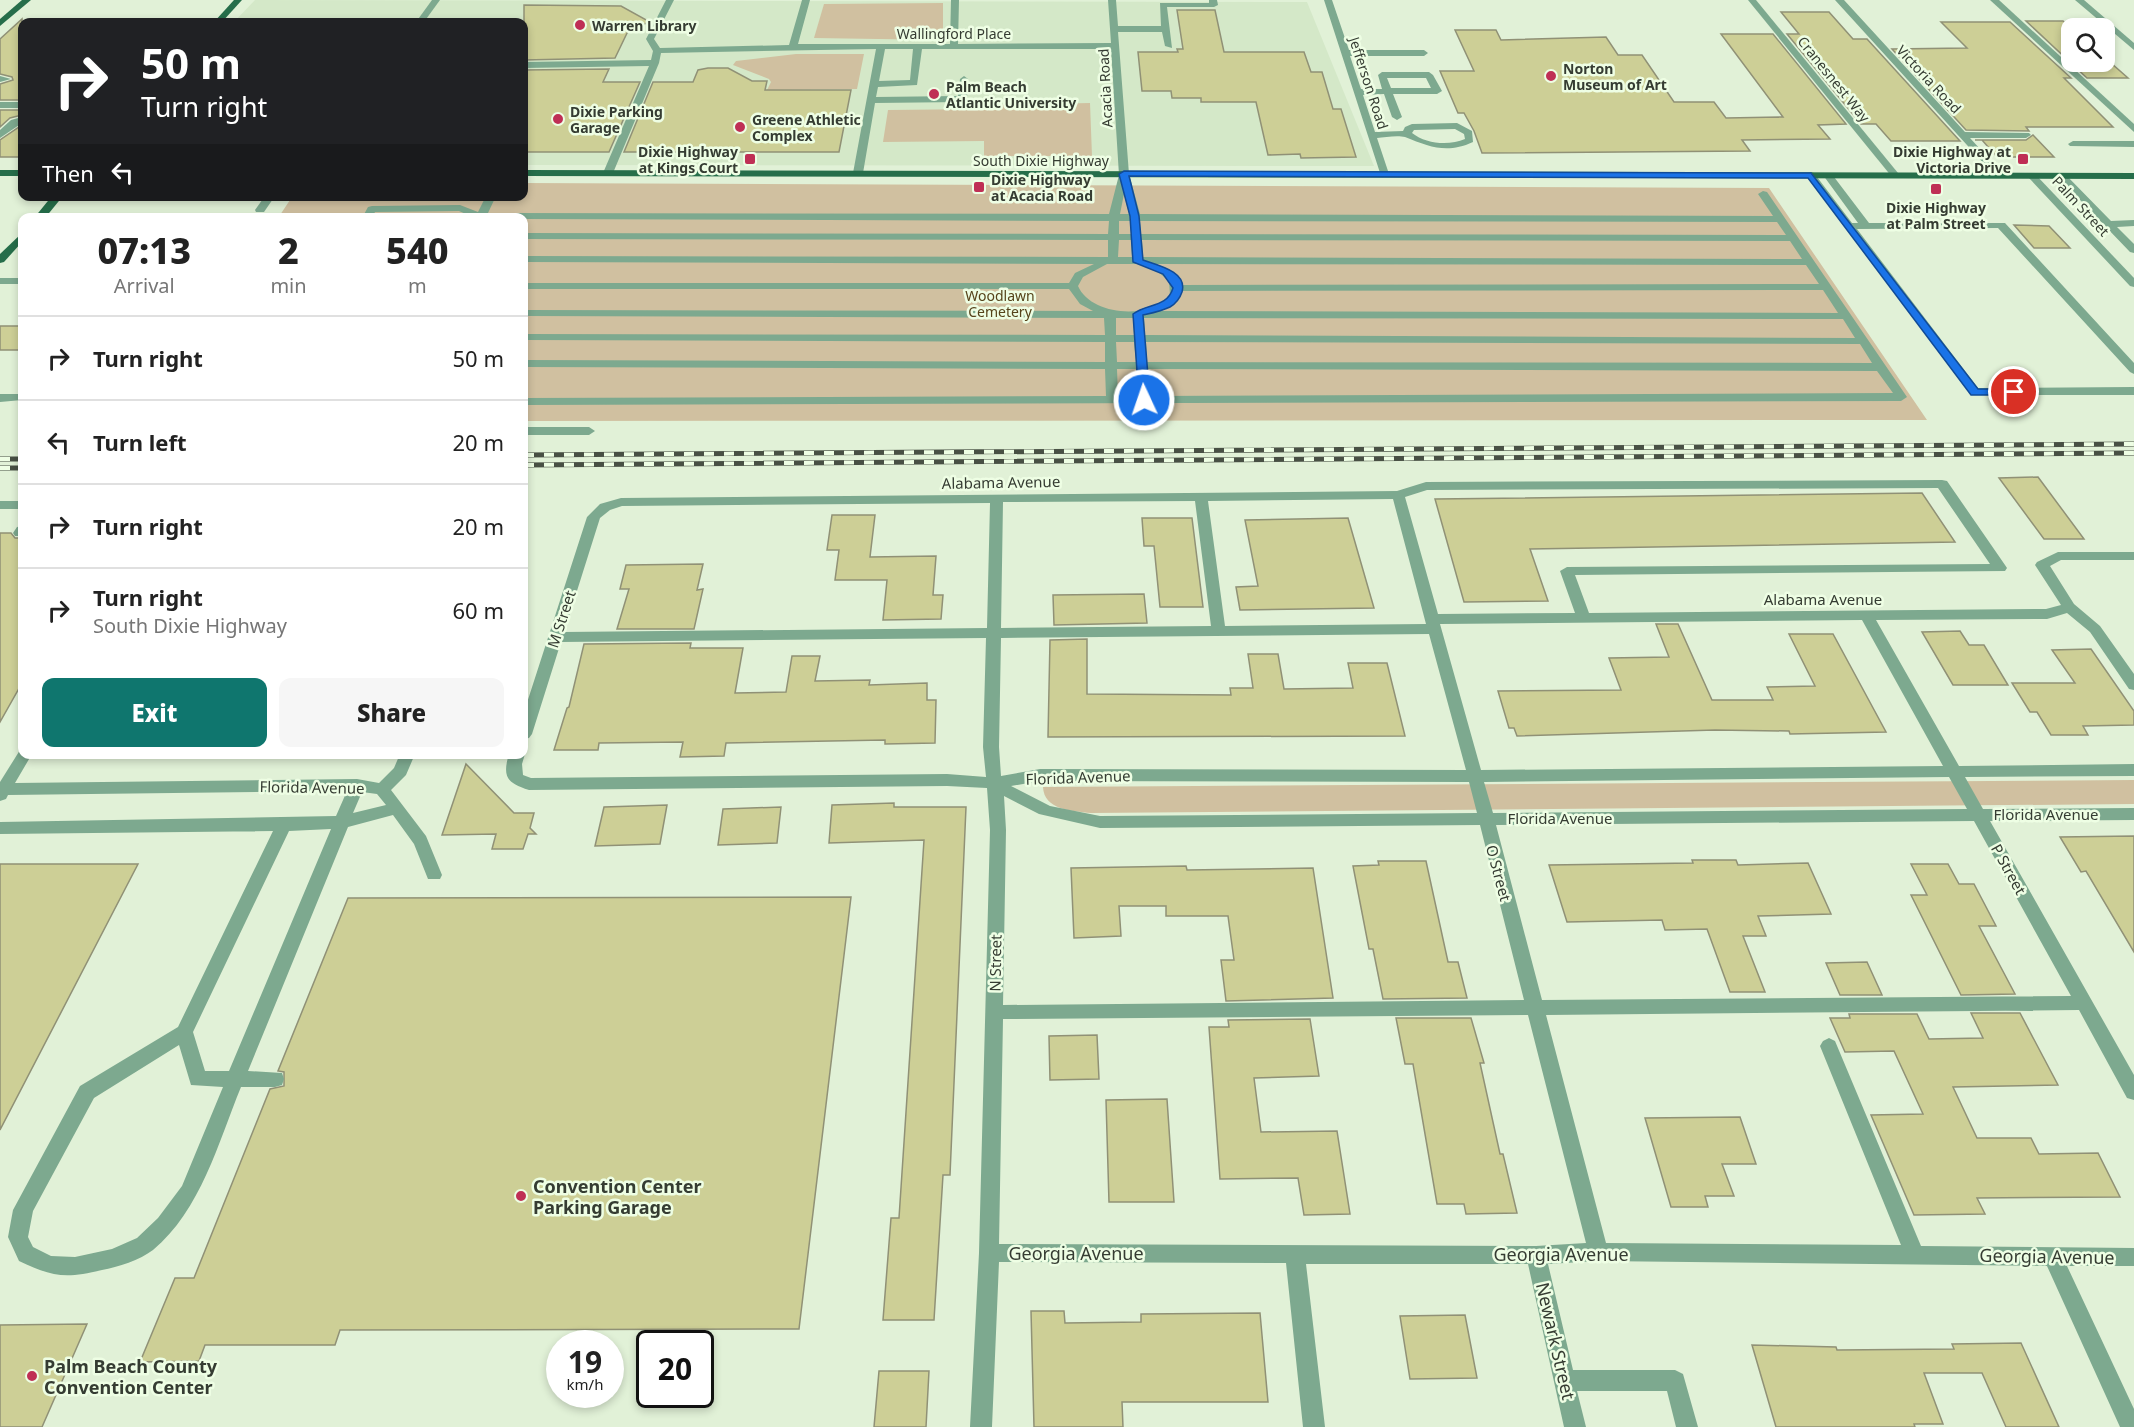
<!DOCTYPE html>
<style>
body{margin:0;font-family:"Noto Sans",sans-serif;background:#f6f6f6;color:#222;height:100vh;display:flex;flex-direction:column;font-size:22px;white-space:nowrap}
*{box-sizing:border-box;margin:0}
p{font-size:20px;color:#767676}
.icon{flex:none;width:33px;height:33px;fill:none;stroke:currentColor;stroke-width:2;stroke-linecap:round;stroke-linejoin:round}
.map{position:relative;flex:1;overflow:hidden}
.drawer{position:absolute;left:18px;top:213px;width:510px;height:546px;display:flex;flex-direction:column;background:#fff;border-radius:12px;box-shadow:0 3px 9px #0003}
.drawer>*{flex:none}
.hud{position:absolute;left:18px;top:18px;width:510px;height:183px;border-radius:12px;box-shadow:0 3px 9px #0003;background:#202124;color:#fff;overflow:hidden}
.tools{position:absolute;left:2061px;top:18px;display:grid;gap:12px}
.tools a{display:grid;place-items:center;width:54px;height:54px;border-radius:12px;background:#fff;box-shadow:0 3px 9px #0003;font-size:30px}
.speed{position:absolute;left:546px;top:1330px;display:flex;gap:12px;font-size:30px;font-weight:700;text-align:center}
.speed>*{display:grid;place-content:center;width:78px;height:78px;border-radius:50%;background:#fff;box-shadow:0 3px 9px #0003;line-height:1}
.speed small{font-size:15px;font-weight:400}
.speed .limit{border:3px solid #111;border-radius:9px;background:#fff;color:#111}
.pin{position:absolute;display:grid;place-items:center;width:51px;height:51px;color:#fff;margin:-26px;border:3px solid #fff;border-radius:50%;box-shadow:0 2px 6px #0007}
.me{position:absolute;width:66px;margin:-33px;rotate:357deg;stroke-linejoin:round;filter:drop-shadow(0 0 4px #0008)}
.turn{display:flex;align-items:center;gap:21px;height:126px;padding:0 24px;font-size:27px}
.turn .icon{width:78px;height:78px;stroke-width:2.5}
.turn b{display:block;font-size:42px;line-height:51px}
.then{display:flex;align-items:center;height:57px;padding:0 24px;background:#0003;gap:12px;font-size:22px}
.eta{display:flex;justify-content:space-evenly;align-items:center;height:102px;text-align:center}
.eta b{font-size:36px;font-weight:800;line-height:42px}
.action{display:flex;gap:12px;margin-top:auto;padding:12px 24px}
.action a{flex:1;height:69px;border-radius:12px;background:#0f766e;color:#fff;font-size:24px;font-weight:800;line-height:69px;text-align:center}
.action a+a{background:#f6f6f6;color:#222}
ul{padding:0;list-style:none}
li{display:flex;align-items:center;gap:18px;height:84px;padding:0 24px;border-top:2px solid #e0e0e0}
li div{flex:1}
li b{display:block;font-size:22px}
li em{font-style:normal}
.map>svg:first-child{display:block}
.built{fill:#d4e8c8}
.green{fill:#d0c0a0}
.building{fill:#cdcf96;stroke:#909176;stroke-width:1.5}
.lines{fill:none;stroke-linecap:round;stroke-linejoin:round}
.minor{fill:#7da98f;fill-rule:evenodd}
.major{fill:#266e4a;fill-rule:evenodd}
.rail-casing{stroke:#485044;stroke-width:5}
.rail{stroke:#eefee4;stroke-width:4;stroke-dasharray:10;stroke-linecap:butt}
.route{fill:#1a73e8;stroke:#114b97;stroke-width:1.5}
.poi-dot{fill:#bf2f55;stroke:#eefee4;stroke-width:2}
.labels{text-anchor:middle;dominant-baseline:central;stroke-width:5;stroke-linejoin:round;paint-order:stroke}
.far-poi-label{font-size:14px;font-weight:bold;fill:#353c32;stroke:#eefee4;text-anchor:start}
.far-street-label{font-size:14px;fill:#353c32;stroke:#eefee4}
.far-park-label{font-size:14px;fill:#56431a;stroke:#eefee4}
.street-label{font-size:15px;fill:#353c32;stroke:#eefee4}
.near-poi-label{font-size:18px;font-weight:bold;fill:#353c32;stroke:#eefee4;text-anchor:start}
.near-street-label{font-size:18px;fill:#353c32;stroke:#eefee4}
</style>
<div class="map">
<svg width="2134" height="1427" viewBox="0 0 2134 1427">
<rect width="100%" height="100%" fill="#e1f1d7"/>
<polygon class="built" points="255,0 1307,2 1374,166 524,165 524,22 234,22"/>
<g class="green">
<polygon points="943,3 943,40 814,38 824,4"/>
<polygon points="796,54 864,54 857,89 767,90 771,82 769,79 733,65 736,61"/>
<polygon points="1090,103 1092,156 984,156 984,141 883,142 888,110 982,109 983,105"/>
<polygon points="524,183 1769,188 1927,420 524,421 524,218 278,218 292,197 524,196"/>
<path d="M2134,780V804L1091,813C1072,811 1044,810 1043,787Z"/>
</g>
<g class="building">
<polygon points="524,5 621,6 650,22 629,29 615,58 524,60"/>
<polygon points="1177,10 1215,10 1224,52 1304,52 1311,72 1322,72 1333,109 1341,109 1356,157 1301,158 1300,154 1268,155 1256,102 1201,102 1201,98 1172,98 1171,91 1142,91 1138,52 1178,52 1177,49 1183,49"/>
<polygon points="1781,12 1829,12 1853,39 1867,39 1960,141 1891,141 1876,124 1861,124 1787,34 1799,34"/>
<polygon points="22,19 22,100 0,100 0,84 13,80 12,77 0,74 0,39"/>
<polygon points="2026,21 2063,21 2072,28 2072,62 2104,62 2104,57 2128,78 2087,78"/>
<polygon points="1941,22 2010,22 2071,78 2064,78 2113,127 2026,127 2029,131 1966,130 1892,49 1967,48"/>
<polygon points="1455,30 1496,30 1501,40 1606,37 1618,55 1642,55 1674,102 1714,102 1726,118 1783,117 1721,34 1773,34 1846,124 1818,125 1830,139 1742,140 1750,151 1482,153 1474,131 1464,113 1458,113 1440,71 1474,71"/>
<polygon points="708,68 728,68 752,81 767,81 765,90 851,90 839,152 624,152 653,82 693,82 698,70"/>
<polygon points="609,69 603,82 640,82 609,152 524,152 524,70"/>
<polygon points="0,110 22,110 22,115 10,118 0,127"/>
<polygon points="22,125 22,157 0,157 0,140"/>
<polygon points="2033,135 2054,157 1997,157 1982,140 1975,140 2026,140"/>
<polygon points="2014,225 2049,226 2070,248 2034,248"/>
<rect x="0" y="326" width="22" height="24"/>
<polygon points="2038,477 2084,539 2044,539 1999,478"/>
<polygon points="1922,493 1955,542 1530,549 1548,601 1464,602 1435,499"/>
<polygon points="832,515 875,515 870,557 936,556 933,595 943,595 941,619 883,620 887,580 835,580 839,550 827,550"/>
<polygon points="1142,518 1192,518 1203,607 1160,607 1154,546 1144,546"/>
<polygon points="1348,518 1374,608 1240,610 1236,587 1258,586 1245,520"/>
<polygon points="0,533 11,533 15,538 22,538 22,683 0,722"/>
<polygon points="703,564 697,590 703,589 694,629 617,629 629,589 620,589 626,565"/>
<polygon points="1144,594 1147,623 1054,625 1053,595"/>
<polygon points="1656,624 1678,624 1712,700 1773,700 1767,687 1815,686 1789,634 1833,634 1886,732 1790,734 1789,731 1715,730 1517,736 1514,728 1509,728 1498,691 1621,690 1609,658 1669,657"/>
<polygon points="1960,631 1969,645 1984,645 2008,685 1953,685 1922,632"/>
<polygon points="1087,639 1087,694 1231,695 1230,688 1253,688 1248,654 1278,654 1284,689 1353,688 1348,663 1387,663 1405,736 1048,737 1050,640"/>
<polygon points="691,643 690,648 743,648 735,693 786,692 792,656 820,656 815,681 870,680 869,685 927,683 927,700 936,700 935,743 885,744 885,740 726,743 724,756 680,757 683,742 599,743 598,750 554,750 567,708 569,707 584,644"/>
<polygon points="2091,649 2134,711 2134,725 2083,726 2088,735 2051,735 2037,712 2030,712 2012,683 2075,683 2052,650"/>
<polygon points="466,764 514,813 534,813 530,828 536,834 528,834 523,849 492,849 496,834 442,835"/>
<polygon points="894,803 894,807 966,807 950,1175 943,1175 934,1320 883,1320 891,1218 899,1218 924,840 829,843 832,805"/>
<polygon points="667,805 660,844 595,846 604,807"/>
<polygon points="781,807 777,843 718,845 723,809"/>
<polygon points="2134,836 2134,952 2086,871 2081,872 2060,837"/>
<polygon points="1692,860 1736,860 1738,865 1808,863 1831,914 1758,916 1766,936 1743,936 1765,992 1730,992 1707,929 1665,930 1662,920 1567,922 1549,865 1693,863"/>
<polygon points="1378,861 1426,861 1448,962 1458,962 1467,998 1383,999 1373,949 1369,949 1353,866 1379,865"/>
<polygon points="0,864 138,864 0,1130"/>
<polygon points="1911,864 1948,864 1959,884 1974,884 1996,926 1979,926 2015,994 1961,995 1911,895 1927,895"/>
<polygon points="1186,866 1187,870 1313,868 1333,998 1226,1001 1221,960 1234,960 1228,916 1166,916 1166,906 1119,906 1121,936 1074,938 1071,868"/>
<polygon points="851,897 799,1329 340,1330 335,1345 205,1345 199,1361 140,1362 175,1278 194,1278 270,1089 284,1086 284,1072 278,1071 348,898"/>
<polygon points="1867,962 1882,995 1840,995 1826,963"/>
<polygon points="1971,1013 2020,1013 2058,1085 1953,1087 1977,1138 2031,1138 2039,1154 2098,1153 2120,1197 1977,1198 1985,1214 1914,1215 1871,1115 1923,1114 1894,1051 1845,1052 1830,1018 1850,1018 1849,1014 1917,1014 1929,1039 1983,1038"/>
<polygon points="1396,1018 1471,1018 1484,1063 1480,1063 1500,1154 1503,1154 1517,1213 1466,1214 1464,1204 1437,1204 1413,1064 1405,1064"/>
<polygon points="1310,1019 1319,1076 1254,1078 1261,1132 1337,1131 1350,1214 1304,1215 1298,1178 1220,1179 1209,1027 1229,1027 1228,1020"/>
<polygon points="1097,1035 1099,1079 1050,1080 1049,1036"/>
<polygon points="1167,1099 1174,1202 1109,1202 1106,1100"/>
<polygon points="1740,1117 1756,1164 1722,1164 1734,1196 1705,1196 1708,1207 1671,1207 1645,1118"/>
<polygon points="1031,1311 1064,1311 1065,1323 1141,1322 1141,1314 1260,1313 1268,1402 1122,1402 1123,1427 1034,1427"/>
<polygon points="1465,1315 1477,1378 1410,1379 1400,1316"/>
<polygon points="87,1324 42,1427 0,1427 0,1325"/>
<polygon points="2021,1343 2059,1427 2006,1427 1982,1373 1924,1373 1943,1424 1914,1424 1915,1427 1776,1427 1752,1345 1836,1347 1837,1350 1954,1349 1952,1344"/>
<polygon points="879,1371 929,1371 926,1427 874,1427"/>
</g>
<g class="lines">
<g class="minor">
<polygon points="432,0 440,0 424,22 416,22"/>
<path d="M666,0H674L654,39L660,48L789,45L802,0H810L798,44H950L951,0H959L958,44L1111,43L1108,0H1116L1118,26H1161L1160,3H1209V0H1217L1218,5L1214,7H1167L1172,48L1165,46L1162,32H1118L1129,174L1140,214L1773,216L1758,194L1763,191L1767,192L1907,397L1901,401L524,405V398L1106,396L1105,369L524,367V360L1105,362V342L524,340V334L1105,335L1104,318L524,316V310L1093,311L1080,304L1069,289H524V283H1069L1075,273L1094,264L524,262V256L1108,257V240L524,239V233L1108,234L1109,221L524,219L475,218L459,211L375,212L372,218H362L368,207L372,206L460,205L478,212L486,196H496L488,213L1109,214L1119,175L1111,49H922L917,85L878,87L876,97L958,96L960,79L964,76L968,79L967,99L962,102L875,103L863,173L858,176L853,173L876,49L661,53L659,63L613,173L605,175L603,173L649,66L524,68V62L651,60L653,51L646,39ZM885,49H913L910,80L879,81ZM1124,194L1129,214H1120ZM1119,221H1130L1131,234H1119ZM1140,221L1777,222L1786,235L1141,234ZM1119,240H1131L1132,257H1118ZM1142,240L1790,241L1802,259L1143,257ZM1107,264H1145V267L1157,271L1169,281L1170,295C1151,320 1091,316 1078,286L1083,277ZM1156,264L1806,265L1819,284L1181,285L1173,272ZM1823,290L1838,313L1161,311L1174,304L1181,291ZM1116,318H1133L1134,335H1116ZM1144,318L1843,319L1855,338L1145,335ZM1116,342H1134L1136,362H1117ZM1146,342L1860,344L1872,363L1147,362ZM1117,369H1136L1138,396H1118ZM1148,369L1877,371L1893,393L1150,396Z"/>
<path d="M1324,0H1332L1349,50H1424L1428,53L1424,56H1350L1361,89H1382L1378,75L1382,72H1429L1433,75L1442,91L1437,94H1393L1402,117L1397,120L1392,117L1384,94L1363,95L1375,132L1403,131L1405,127L1412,124L1457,123L1472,131L1473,142C1447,154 1430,147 1405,137C1398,135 1385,137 1377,138L1389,174L1381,176ZM1387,78H1426L1431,88H1391ZM1455,129L1464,134L1465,139C1449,146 1426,144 1412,133L1414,130Z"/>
<polygon points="1748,0 1756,0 1898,173 1898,177 1892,177"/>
<polygon points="1835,0 1844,0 1965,132 2029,133 2031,135 2026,138 1970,138 2003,174 2003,178 1997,178"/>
<polygon points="1990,0 1999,0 2134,124 2134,132"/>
<polygon points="2075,0 2084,0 2134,43 2134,50"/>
<polygon points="0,76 11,79 0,82"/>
<rect x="0" y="102" width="22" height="6"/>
<polygon points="22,117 22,123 0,138 0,130 11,120"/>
<polygon points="2073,141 2134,141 2134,147 2070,146 2068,144"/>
<polygon points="1811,172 1814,173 1852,223 1858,223 1823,175 1825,173 1831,173 1869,223 2005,223 2134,363 2134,374 2130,372 1998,228 1857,229 1978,388 2134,387 2134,395 1971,395 1808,177 1806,175"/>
<polygon points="2058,173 2064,173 2111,221 2134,220 2134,226 2117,227 2134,244 2134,253 2130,252 2058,177"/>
<polygon points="2029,174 2035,174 2134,278 2134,287 2130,286 2029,178"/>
<polygon points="265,196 275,196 264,212 256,212 255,210"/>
<rect x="0" y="278" width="22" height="6"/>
<polygon points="0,394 22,394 22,400 0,402"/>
<polygon points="524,427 589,427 595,431 589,435 524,435"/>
<path d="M1942,480L1947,481L2005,565L2007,568L2005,571L1575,575L1589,613L2046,609L2061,605L2035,565L2037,562L2058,552H2134V560H2061L2050,566L2074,604L2100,626L2134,674V690L2129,689L2090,632L2067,613L2047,619L1876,620L1959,766L2134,764V776L1965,777L1983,809L2134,808V820L1990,821L2134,1075V1100L2127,1098L2079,1010L1546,1015L1606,1243L1901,1245L1820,1046L1823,1041L1829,1038L1835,1041L1921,1246L2134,1248V1266H2067L2134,1409V1427H2120L2047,1266L1598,1261L1548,1264L1573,1370H1675L1683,1374L1698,1427H1676L1667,1391H1577L1586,1427H1564L1528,1264H1306L1325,1427H1303L1286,1263L999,1262L992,1427H970L979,1253L990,830L987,788L947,786L529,790C507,783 502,777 509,754H524V752L525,754L522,764L523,775L531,778L947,774L986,777L983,747L986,638L561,642L532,734L529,738L524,739V712L587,517L600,504L621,498L1397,491L1426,482ZM1938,488L1990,564L1567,567L1560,571L1575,613L1438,614L1405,497L1427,490ZM1393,499L1426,624L1225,626L1208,501ZM1195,501L1211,626L1001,628L1003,502ZM990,503L987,628L564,632L600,518L610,510L622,506ZM1862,620L1943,766L1481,770L1440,624ZM1429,634L1466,770L1040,769L1001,776L999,747L1001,638ZM1949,777L1967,809L1493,813L1484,782ZM1040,781L1469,782L1477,813L1100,816L1050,806L1011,786ZM1004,796L1039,814L1100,828L1480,825L1524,1000L1003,1005L1006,830ZM1974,821L2071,996L1542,1000L1496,825ZM1528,1015L1586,1243L1536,1246L999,1244L1003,1019Z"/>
<rect x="0" y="501" width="22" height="8"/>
<polygon points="22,526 22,536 15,536 13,533 17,527"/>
<path d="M22,749V754H32L15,783L357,779L379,783L394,768L400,754H415L406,775L391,790L426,836L442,875L440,879H428L414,844L393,815L348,827L248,1071L282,1073L284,1079L282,1085L275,1087H241C218,1143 201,1210 153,1250C140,1260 118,1267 102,1270C65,1279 53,1277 19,1261L8,1237L13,1210L80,1086L178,1027L273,831L0,834V822L336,816L347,791L8,795L6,799L0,801V782L20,750ZM362,792L377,794L386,805L353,813ZM331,829L229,1071H205L193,1032L289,831ZM179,1045L191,1085L223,1087L182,1186L158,1218L137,1238L112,1249L75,1257L51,1256L33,1247L28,1237L33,1211L94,1098Z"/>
</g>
<g class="major">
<polygon points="22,0 31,0 0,26 0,19"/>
<polygon points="234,0 242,0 222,22 214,22"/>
<rect x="0" y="170" width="22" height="6"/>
<polygon points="524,170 2134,173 2134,179 524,176"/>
<polygon points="52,196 63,196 45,218 34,218"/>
<polygon points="22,233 22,242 4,262 0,263 0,254"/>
</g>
<g class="rail-casing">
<g id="rail">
<polyline points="524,455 2134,444"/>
<polyline points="0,459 22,459"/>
<polyline points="524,465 2134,453"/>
<polyline points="0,468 22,468"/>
</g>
</g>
<use href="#rail" class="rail"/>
</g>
<path class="route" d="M1124,171L1811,173L1978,389H2014L2019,392L2014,395H1971L1808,178L1129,176L1139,216L1143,260C1156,265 1188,271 1182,292C1180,298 1175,304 1170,307C1162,311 1152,313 1143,315L1150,400L1144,403L1139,400L1133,314C1147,303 1167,308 1173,288L1163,274L1133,262L1130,216L1119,174Z"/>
<g class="poi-dot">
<circle cx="580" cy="25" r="6"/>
<circle cx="1551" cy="76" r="6"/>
<circle cx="934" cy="94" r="6"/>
<circle cx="558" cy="119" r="6"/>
<circle cx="740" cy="127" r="6"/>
<rect x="744" y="153" width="12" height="12" rx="3"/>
<rect x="2017" y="153" width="12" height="12" rx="3"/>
<rect x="973" y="181" width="12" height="12" rx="3"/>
<rect x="1930" y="183" width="12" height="12" rx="3"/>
<circle cx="521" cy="1196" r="6"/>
<circle cx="32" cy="1376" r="6"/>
</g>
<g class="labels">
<g class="far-poi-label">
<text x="592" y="25">Warren Library</text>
<text x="1563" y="68">Norton<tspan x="1563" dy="16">Museum of Art</tspan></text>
<text x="946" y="86">Palm Beach<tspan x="946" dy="16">Atlantic University</tspan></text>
<text x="570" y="111">Dixie Parking<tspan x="570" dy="16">Garage</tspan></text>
<text x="752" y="119">Greene Athletic<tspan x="752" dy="16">Complex</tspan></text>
<text x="738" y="151" text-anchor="end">Dixie Highway<tspan x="738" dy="16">at Kings Court</tspan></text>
<text x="2011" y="151" text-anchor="end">Dixie Highway at<tspan x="2011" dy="16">Victoria Drive</tspan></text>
<text x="991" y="179">Dixie Highway<tspan x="991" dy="16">at Acacia Road</tspan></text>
<text x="1936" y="207" text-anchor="middle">Dixie Highway<tspan x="1936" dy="16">at Palm Street</tspan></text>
</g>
<g class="far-street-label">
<text x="954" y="33">Wallingford Place</text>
<text transform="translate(1834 79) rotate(51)">Cranesnest Way</text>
<text transform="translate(1929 79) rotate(47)">Victoria Road</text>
<text transform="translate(1369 83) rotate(72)">Jefferson Road</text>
<text transform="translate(1105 88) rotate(-93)">Acacia Road</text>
<text x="1041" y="160">South Dixie Highway</text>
<text transform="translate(2081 206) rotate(47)">Palm Street</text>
</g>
<g class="far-park-label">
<text x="1000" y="295">Woodlawn<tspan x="1000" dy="16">Cemetery</tspan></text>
</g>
<g class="street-label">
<text transform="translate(1001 482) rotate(-1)">Alabama Avenue</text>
<text x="1823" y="599">Alabama Avenue</text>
<text transform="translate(561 619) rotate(-72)">M Street</text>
<text transform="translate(1078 777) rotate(-2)">Florida Avenue</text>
<text transform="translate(312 787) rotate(1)">Florida Avenue</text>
<text x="2046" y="814">Florida Avenue</text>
<text x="1560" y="818">Florida Avenue</text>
<text transform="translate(2009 869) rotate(61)">P Street</text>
<text transform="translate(1499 873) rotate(75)">O Street</text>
<text transform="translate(995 963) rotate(-89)">N Street</text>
</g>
<g class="near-poi-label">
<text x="533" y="1186">Convention Center<tspan x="533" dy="21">Parking Garage</tspan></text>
<text x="44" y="1366">Palm Beach County<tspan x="44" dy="21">Convention Center</tspan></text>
</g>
<g class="near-street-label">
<text x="1076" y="1253">Georgia Avenue</text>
<text x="1561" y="1254">Georgia Avenue</text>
<text transform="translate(2047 1256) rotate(1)">Georgia Avenue</text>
<text transform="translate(1556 1341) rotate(77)">Newark Street</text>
</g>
</g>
</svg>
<div class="tools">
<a><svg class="icon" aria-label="search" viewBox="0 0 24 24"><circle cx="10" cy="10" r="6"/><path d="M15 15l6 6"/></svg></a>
</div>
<div class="speed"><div>19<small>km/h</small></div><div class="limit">20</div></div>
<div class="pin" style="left:2014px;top:392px;background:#d93025"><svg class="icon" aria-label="arrive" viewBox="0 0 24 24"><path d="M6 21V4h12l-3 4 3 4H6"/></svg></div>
<svg class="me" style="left:1144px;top:400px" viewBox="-20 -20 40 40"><circle r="17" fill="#1a73e8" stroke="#fff" stroke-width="3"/><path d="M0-11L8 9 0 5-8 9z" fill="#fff"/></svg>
<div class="hud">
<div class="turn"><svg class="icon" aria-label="right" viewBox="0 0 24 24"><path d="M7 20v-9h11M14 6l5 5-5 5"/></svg><div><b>50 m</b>Turn right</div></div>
<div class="then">Then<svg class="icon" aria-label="left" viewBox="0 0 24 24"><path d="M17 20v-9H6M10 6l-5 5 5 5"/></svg></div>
</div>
<section class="drawer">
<div class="eta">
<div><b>07:13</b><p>Arrival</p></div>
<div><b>2</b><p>min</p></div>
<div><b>540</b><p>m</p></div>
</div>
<ul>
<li><svg class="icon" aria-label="right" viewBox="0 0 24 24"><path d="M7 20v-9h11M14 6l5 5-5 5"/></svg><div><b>Turn right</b></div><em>50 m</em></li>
<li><svg class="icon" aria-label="left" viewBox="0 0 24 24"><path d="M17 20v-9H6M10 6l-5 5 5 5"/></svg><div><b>Turn left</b></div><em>20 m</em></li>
<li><svg class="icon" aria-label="right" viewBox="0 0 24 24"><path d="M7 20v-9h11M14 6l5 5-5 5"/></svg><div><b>Turn right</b></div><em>20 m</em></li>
<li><svg class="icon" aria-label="right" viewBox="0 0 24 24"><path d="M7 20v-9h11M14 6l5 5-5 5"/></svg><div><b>Turn right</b><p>South Dixie Highway</p></div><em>60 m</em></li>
</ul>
<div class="action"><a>Exit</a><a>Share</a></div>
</section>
</div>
